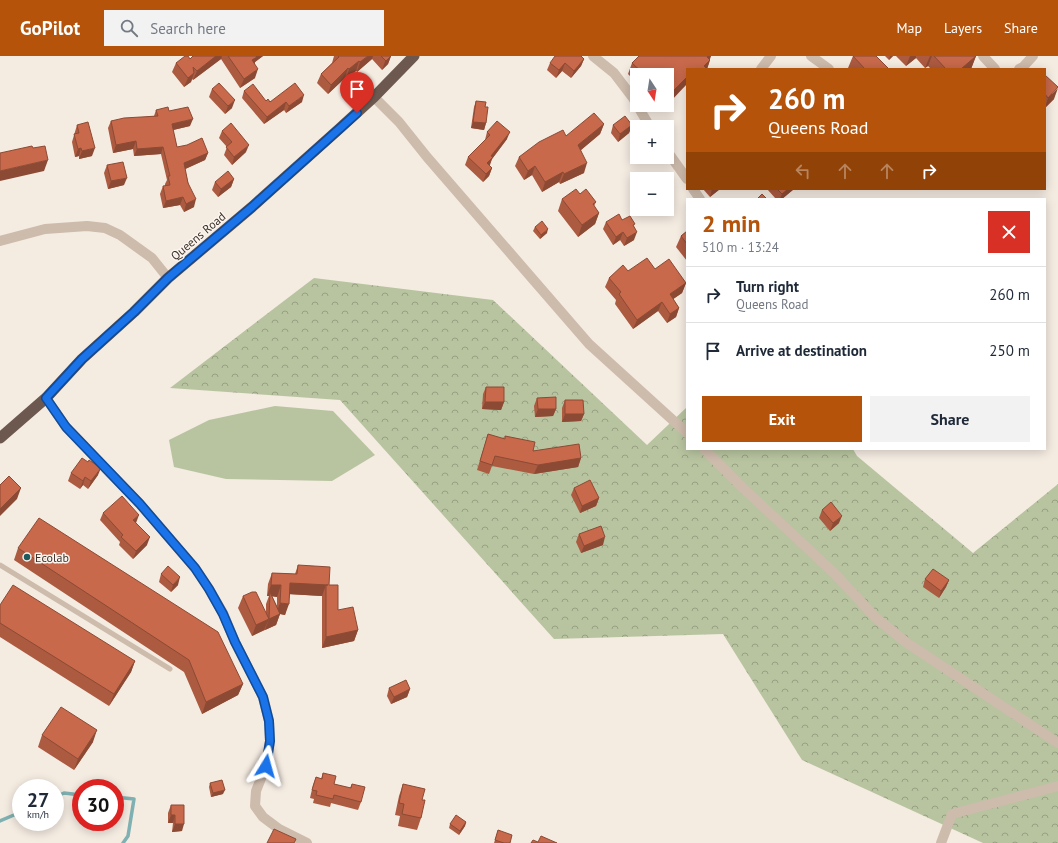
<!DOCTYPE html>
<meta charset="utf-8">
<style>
body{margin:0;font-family:"PT Sans",sans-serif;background:#f2f2f3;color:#1f2937;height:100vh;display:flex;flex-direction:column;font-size:15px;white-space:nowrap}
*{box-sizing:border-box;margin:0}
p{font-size:13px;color:#747a83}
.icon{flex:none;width:22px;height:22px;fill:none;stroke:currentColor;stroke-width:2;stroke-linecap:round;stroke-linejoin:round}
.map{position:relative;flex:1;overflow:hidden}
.side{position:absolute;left:686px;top:142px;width:360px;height:252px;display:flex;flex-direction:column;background:#fff;border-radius:0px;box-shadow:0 2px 10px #0003}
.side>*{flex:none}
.top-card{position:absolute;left:686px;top:12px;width:360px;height:122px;border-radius:0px;box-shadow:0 2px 10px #0003;background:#b45309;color:#fff;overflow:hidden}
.needle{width:26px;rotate:168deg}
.controls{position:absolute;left:630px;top:12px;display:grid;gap:8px}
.controls a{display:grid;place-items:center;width:44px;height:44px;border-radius:0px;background:#fff;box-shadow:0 2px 10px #0003;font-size:20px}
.speed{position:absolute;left:12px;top:723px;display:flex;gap:8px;font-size:20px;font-weight:700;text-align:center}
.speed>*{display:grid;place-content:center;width:52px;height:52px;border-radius:50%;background:#fff;box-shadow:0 2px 10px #0003;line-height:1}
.speed small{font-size:10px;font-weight:400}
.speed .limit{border:6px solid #d22;background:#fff;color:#111}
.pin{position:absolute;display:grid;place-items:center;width:34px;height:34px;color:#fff;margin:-41px -17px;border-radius:50% 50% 50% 0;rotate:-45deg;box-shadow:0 0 4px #0007}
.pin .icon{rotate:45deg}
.me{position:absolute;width:44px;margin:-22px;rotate:8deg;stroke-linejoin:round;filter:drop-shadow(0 0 3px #0008)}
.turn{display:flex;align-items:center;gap:14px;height:84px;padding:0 16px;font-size:18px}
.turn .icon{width:52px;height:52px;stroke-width:2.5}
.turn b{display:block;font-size:28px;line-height:34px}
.lanes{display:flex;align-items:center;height:38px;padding:0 16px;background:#0003;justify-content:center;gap:20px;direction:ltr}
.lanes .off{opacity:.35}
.round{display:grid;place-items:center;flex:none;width:42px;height:42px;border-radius:0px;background:#f2f2f3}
.headline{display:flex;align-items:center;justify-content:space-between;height:68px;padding:0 16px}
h1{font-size:24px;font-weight:800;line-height:30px;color:#b45309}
.primary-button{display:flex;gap:8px;margin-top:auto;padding:8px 16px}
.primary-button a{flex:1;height:46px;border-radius:0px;background:#b45309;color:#fff;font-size:16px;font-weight:800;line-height:46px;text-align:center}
.primary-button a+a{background:#f2f2f3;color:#1f2937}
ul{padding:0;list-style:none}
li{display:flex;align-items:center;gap:12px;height:56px;padding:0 16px;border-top:1px solid #e0e1e3}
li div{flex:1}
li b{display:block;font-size:15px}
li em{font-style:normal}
header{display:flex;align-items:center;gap:24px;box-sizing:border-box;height:56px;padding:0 20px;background:#b45309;color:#fff}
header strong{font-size:19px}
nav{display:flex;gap:22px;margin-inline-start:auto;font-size:14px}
.search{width:280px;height:36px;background:#f2f2f3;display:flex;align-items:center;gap:10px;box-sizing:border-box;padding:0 14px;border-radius:0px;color:#747a83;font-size:15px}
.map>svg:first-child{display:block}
.grass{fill:#b8c4a0}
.forest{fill:url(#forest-crowns)}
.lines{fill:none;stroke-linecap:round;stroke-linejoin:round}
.stream{stroke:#7fb0b2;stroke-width:3.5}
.service{stroke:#cdbbac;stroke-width:5}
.minor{stroke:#cdbbac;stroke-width:10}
.trunk{stroke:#6c584f;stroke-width:11}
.wall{fill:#ac5a40;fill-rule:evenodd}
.shaded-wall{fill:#8c4a34}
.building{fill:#c8694b;stroke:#8c4a34}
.route-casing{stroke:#114b97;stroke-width:10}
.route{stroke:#1a73e8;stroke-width:7}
.poi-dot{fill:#1f5a5e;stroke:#fbf5ee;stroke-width:1.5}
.labels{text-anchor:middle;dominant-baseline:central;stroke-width:3;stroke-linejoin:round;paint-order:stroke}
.street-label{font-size:12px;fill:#3b302b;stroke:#fbf5ee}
.poi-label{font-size:12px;fill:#3b302b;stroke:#fbf5ee;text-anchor:start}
</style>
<header>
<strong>GoPilot</strong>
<div class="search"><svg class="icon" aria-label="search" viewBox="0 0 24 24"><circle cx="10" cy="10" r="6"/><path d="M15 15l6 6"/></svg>Search here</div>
<nav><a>Map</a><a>Layers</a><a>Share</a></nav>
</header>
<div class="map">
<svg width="1058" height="787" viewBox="0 0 1058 787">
<defs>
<pattern id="forest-crowns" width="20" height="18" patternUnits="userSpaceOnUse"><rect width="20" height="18" fill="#b8c4a0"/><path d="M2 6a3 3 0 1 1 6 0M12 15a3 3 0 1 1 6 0" fill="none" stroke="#97a083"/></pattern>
</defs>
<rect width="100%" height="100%" fill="#f4ebe1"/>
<polygon class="grass" points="275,350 333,355 375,399 332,425 226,423 174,411 169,384 209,364"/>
<polygon class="forest" points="314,222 493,244 647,389 687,351 687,393 853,393 857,400 973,497 1058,428 1058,787 983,787 802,704 723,578 554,583 340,344 170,332"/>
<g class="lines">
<g class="stream">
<polyline points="55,741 64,737 81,739"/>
<polyline points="115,741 134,743 128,780 123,787"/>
<polyline points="0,765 21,756"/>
</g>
<polyline class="service" points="0,509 170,613"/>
<g class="minor">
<polyline points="593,0 614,17 633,42 650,71"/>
<polyline points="811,0 829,13"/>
<polyline points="983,0 995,13"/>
<polyline points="761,13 771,0"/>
<polyline points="1019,13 1023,11 1033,0"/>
<polyline points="374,41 399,66 427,101 589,288 687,377"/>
<polyline points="667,95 687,123"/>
<polyline points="693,133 700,143"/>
<polyline points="0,185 45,173 87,170 105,172 120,179 152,202 168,222"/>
<polyline points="46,342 66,371 140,448 195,512 209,533 223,557 235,586 263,641 269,665 270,685 266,710 256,735 255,750 263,761 279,773 307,787"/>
<polyline points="704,393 743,432 835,518 875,561 907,587 1058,687"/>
<polyline points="941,787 952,758 1058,730"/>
</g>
<polyline class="trunk" points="0,382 46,342 82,303 134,256 168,222 252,151 339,73 374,41 414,0"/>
</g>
<g class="wall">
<polygon points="193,0 263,0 255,6 255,22 240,32 221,3 193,24 192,23 191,26 184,31 172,16 176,7 190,3"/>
<polygon points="334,0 391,0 388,8 382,14 372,3 357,16 356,15 346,23 345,22 328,38 317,27 321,18 332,7"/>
<polygon points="639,0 711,0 709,3 710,4 707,13 687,13 670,46 667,42 667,19 637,19 637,27 628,18 632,7"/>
<polygon points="853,0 889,13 850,13 848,12"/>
<polygon points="885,0 893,0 889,4"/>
<polygon points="896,0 976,0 971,13 931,13 928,10 925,12 916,2 906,10"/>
<polygon points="584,3 581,10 571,22 562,15 556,22 547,14 550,7"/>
<polygon points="1045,19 1054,43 1045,52"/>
<polygon points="212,33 232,52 225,58 209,41"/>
<polygon points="244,35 266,45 302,46 286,57 284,54 264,68 242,42"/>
<polygon points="476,45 485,51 486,67 484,74 471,72 474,51"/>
<polygon points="156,54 169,55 190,70 173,74 177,91 208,97 205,104 185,113 194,151 184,156 180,149 163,152 160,138 163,130 165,130 165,128 167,124 161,98 134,100 133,93 113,97 108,72 111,65 154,60"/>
<polygon points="604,68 600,78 581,94 584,117 560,128 559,126 542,136 532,119 524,124 515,110 519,101 566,80"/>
<polygon points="77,69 92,100 79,103 79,100 75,101 72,86"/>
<polygon points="613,69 632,69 629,77 618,86 611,77"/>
<polygon points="222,75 246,96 232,109 224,99 227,91 219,82"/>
<polygon points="487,76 507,83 492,103 489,109 492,112 489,120 483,126 465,109 468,101 485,84"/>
<polygon points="107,109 124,129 108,133 104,117"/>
<polygon points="234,123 231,131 218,141 212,134 215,126"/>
<polygon points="703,133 720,133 710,141"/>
<polygon points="767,133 794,133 782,143 776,143"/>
<polygon points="580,138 596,146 594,150 599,157 595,168 578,181 558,155 562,143"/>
<polygon points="622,164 634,170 634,184 624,190 620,184 613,189 603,173 606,166"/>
<polygon points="535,171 547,177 540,183 533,175"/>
<polygon points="687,175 687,205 676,191 681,180"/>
<polygon points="655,213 686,227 682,237 673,243 679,252 676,261 667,267 658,255 633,273 615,248 616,244 605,231 609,222 628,215"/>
<polygon points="486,331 504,346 501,354 482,353 483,338"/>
<polygon points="537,342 556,353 553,360 535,361 534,350"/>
<polygon points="565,344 584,358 581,365 562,366 562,352"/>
<polygon points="488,378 533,395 581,402 578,411 534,418 492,410 489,418 477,414"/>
<polygon points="71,417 98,419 88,433 83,429 80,433 68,425"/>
<polygon points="574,432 599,442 596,450 580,457 571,439"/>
<polygon points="822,454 839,467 830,475 819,462"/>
<polygon points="103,457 136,467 147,489 133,503 119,489 120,486 100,464"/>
<polygon points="579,478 603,489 581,497 576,486"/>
<polygon points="18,492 243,628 238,639 202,658 184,616 14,504"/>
<path d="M298,509L329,529L338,554L358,574L354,585L322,592V540L290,538L285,559L280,558L276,569L252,580L238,552L243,540L266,557V548L269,540H267L268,528L272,517L295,518ZM272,540L277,541V550Z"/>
<polygon points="161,518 178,529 171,536 159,526"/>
<polygon points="925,523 949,524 946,531 939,542 923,531"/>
<polygon points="0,549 135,605 131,616 109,650 0,581"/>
<polygon points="389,632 410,633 407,641 391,648 387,640"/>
<polygon points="42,679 93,686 74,714 38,691"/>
<polygon points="323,717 334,728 350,732 352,728 361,746 358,754 331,747 330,751 313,747 314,743 310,742 313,729 316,721 321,723"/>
<polygon points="210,727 223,738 211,741 209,731"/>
<polygon points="403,728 422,744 421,762 417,774 398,770 400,760 395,759 399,740"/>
<polygon points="171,749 182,775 172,776 173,767 168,767 168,757"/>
<polygon points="466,766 465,770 459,779 449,772 450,768"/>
<polygon points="498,774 510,787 494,787"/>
</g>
<g class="shaded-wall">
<polygon points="216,0 222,0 221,3 193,24 197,15"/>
<polygon points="255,0 263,0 255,6 254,10 252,4"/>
<polygon points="368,0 373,0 372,3 357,16 360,6"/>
<polygon points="387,0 391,0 388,8 382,14"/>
<polygon points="708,0 711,0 709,6 710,4 707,13 703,13 707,1"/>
<polygon points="890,0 893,0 889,4"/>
<polygon points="910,0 916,0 916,2 906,10"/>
<polygon points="930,0 932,0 928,10 925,12"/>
<polygon points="976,0 971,13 961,13"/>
<polygon points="584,3 581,10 571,22 574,15"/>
<polygon points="359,5 356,15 346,23 349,13"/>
<polygon points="565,7 562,15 556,22 559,14"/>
<polygon points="348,12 345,22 328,38 331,29"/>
<polygon points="258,13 255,22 240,32 244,23"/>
<polygon points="194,17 191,26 184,31 188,22"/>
<polygon points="687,21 687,28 670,46 674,34"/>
<polygon points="1058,32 1054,43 1045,52 1048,42"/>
<polygon points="304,39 302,46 286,57 289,50"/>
<polygon points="235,44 232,52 225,58 228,50"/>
<polygon points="286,46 284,54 264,68 267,61"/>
<polygon points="193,63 190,70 169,75 172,68"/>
<polygon points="473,66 486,67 484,74 471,72"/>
<polygon points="604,68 600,78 575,99 578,89"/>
<polygon points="632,69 629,77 618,86 620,78"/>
<polygon points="510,76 507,83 492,103 490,109 484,114 487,107 491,100"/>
<polygon points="136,85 133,93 113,97 116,89"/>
<polygon points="249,89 246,96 232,109 234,101"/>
<polygon points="163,91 161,98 134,100 137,93"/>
<polygon points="81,92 79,100 75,101 78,93"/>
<polygon points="95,92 92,100 79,103 82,95"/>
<polygon points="208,97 205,104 181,115 184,107"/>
<polygon points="48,104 44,115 0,125 0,115"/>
<polygon points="587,107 584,117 560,128 564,118"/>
<polygon points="535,110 532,119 524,124 528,115"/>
<polygon points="492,112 489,120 483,126 486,118"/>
<polygon points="563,116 559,126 542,136 545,126"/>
<polygon points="127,122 124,129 108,133 111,125"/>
<polygon points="234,123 231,131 218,141 221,133"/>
<polygon points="712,133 720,133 710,141"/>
<polygon points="788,133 794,133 782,143 780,143 782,138"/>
<polygon points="183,141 180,149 163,152 166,145"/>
<polygon points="196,143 194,151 184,156 186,148"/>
<polygon points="599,157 595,168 578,181 582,169"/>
<polygon points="548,173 547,177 540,183 541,179"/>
<polygon points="623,176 620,184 613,189 616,181"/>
<polygon points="637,176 634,184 624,190 627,182"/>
<polygon points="686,227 682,237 666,248 670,238"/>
<polygon points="662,246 658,255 633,273 637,264"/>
<polygon points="679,252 676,261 667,267 670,258"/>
<polygon points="485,346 504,346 501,354 482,353"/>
<polygon points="538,353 556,353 553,360 535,361"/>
<polygon points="565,358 584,358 581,365 562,366"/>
<polygon points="581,402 578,411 534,418 538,409"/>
<polygon points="101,412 98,419 88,433 91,425"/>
<polygon points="85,421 83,429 80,433 83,425"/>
<polygon points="21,432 17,443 0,460 0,453"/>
<polygon points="599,442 596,450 580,457 582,450"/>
<polygon points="139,459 136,467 130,472 133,464"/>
<polygon points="842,460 839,467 830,475 833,467"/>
<polygon points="150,481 147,489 133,503 136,495"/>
<polygon points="605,481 603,489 581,497 584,490"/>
<polygon points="180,521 178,529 171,536 173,529"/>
<polygon points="949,524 946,531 939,542 941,535"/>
<polygon points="290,527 326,529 322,540 286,538"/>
<polygon points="271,529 281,529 277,541 270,540 270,536 269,540 267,540"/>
<polygon points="280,547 289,548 285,559 280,558 276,569 265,574 269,563 276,558"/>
<polygon points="269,563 264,574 252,580 256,569"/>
<polygon points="358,574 354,585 322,592 326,581"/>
<polygon points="135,605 131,616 109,650 114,638"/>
<polygon points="243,628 238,639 202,658 206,646"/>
<polygon points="410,633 407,641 391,648 394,641"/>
<polygon points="97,674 93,686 74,714 78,703"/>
<polygon points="225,734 223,738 211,741 213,737"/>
<polygon points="171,759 175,759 173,767 168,767"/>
<polygon points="466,766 465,770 459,779 460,775"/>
<polygon points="175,768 184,768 182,775 172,776"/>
</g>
<g class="building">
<polygon points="185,0 188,0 190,3 193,0 216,0 197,15 193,11 194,17 188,22 176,7"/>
<polygon points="228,0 256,0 257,1 252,4 258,13 244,23"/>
<polygon points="338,0 368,0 360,6 359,5 349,13 348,12 331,29 321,18 339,1"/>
<polygon points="381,0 391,0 386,5"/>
<polygon points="555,0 581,0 584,3 574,15 565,7 559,14 550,7"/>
<polygon points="639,0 708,0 707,1 710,4 704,10 707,13 687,13 687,21 674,34 667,27 667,19 645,19 632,7"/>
<polygon points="853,0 876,0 889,13 865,13"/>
<polygon points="934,0 976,0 961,13 946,13"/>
<polygon points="1045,19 1058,31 1048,42 1045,38"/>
<polygon points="219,27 235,44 228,50 212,33"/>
<polygon points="295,27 304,39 289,50 286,46 267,61 244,35 253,28 266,45 268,43 270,46"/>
<polygon points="476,45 486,46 485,51 488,51 486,67 473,66"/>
<polygon points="168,51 169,55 188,51 193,63 172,68 177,91 187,89 202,82 208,97 184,107 188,127 196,143 186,148 183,141 166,145 163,130 170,129 168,120 170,120 163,91 137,93 136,85 116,89 111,65 124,62 158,60 156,54"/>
<polygon points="594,57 604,68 578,89 587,107 564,118 563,116 545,126 535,110 528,115 519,101 539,86 563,74 566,80"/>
<polygon points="625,60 632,69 620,78 613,69"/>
<polygon points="497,65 510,76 491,100 493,101 487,107 492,112 486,118 468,101 490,79 487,76"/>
<polygon points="88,66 95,92 82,95 81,92 78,93 74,78 79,77 77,69"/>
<polygon points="231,67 249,89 234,101 226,91 232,86 222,75"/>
<polygon points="32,90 33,92 45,90 48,104 0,115 0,97"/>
<polygon points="123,106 127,122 111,125 107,109"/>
<polygon points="228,115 234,123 221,133 215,126"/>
<polygon points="576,133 580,138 586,133 596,146 593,148 599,157 582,169 562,143"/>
<polygon points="777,133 788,133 782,138"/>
<polygon points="762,138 767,143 757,143"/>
<polygon points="619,158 622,164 630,160 635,168 633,169 637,176 627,182 623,176 616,181 606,166"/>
<polygon points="542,165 548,173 541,179 535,171"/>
<polygon points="687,175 687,188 681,180"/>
<polygon points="647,202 655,213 669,203 686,227 670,238 679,252 670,258 662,246 637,264 619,238 621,236 609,222 623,209 628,215"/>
<polygon points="486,331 504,331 504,346 485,346"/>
<polygon points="556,341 556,353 538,353 537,342"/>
<polygon points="565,344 583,344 584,358 565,358"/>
<polygon points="488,378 505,383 505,380 535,386 533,395 579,388 581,402 538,409 495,400 492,409 480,405"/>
<polygon points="82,402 88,406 89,404 101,412 91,425 85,421 83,425 71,417"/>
<polygon points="9,420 21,432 0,453 0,429"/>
<polygon points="590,424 599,442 582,450 574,432"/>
<polygon points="122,440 139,459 133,464 150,481 136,495 121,481 123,479 103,457"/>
<polygon points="831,446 842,460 833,467 822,454"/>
<polygon points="39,462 218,576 243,628 206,646 189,604 18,492"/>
<polygon points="601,470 605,481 584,490 579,478"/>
<polygon points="298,509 330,511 329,529 338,529 338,554 353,551 358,574 326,581 326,529 328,529 290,527 289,548 280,547 281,529 271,529 272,517 297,518"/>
<polygon points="168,510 180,521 173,529 161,518"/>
<polygon points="933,513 949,524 941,535 925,523"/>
<polygon points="13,529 135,605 114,638 0,567 0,549"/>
<polygon points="252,536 256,536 269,563 256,569 243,540"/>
<polygon points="270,536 280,558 269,563"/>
<polygon points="406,624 410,633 394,641 389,632"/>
<polygon points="61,651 97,674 78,703 42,679"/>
<polygon points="323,717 336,720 334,728 351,732 352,728 365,731 361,746 334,739 333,743 316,739 317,735 312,734 316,721 322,723"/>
<polygon points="222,724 225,734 213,737 210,727"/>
<polygon points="403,728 425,733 422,744 425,744 421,762 402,758 404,748 399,747"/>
<polygon points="171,749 184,749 184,768 175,768 175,759 171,759"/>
<polygon points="456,759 466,766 460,775 450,768"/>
<polygon points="274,773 296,783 294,787 267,787"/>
<polygon points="498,774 512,779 510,787 504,787 495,784"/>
<polygon points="541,780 557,787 531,787 533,784 538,786"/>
</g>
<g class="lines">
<g class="route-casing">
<polyline id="route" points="266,710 270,685 269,665 263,641 235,586 223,558 209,533 195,512 140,448 66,371 46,342 82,303 134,256 168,222 252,151 357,57"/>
</g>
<use href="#route" class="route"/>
</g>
<circle class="poi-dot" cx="27" cy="501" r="4"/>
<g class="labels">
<g class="street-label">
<text transform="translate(198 180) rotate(-40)">Queens Road</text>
</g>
<g class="poi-label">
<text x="35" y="501">Ecolab</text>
</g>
</g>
</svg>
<div class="controls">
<a><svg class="needle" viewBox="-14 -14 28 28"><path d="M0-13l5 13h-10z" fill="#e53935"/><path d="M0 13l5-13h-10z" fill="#747a83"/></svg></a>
<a>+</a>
<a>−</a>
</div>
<div class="speed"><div>27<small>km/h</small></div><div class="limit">30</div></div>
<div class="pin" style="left:357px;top:57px;background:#d93025"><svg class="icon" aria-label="arrive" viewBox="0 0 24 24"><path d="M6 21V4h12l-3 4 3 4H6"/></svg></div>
<svg class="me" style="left:266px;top:710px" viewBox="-20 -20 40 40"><path d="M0-17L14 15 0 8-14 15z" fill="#1a73e8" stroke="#fff" stroke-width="4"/></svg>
<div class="top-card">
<div class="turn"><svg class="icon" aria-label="right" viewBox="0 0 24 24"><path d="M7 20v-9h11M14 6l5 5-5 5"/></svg><div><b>260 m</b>Queens Road</div></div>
<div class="lanes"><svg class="icon off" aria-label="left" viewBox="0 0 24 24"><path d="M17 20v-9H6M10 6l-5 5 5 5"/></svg><svg class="icon off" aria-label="ahead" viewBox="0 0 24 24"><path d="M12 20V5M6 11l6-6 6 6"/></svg><svg class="icon off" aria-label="ahead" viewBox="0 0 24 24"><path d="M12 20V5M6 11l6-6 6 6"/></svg><svg class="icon" aria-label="right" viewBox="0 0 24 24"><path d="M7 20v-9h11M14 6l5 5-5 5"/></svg></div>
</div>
<section class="side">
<div class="headline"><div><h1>2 min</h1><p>510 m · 13:24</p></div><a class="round" style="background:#d93025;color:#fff"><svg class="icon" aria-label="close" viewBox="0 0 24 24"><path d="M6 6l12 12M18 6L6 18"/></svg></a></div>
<ul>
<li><svg class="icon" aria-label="right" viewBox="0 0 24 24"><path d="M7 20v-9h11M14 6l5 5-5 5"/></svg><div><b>Turn right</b><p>Queens Road</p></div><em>260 m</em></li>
<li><svg class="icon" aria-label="arrive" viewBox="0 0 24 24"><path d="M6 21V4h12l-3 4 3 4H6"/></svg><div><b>Arrive at destination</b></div><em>250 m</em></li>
</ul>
<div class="primary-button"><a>Exit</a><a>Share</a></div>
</section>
</div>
